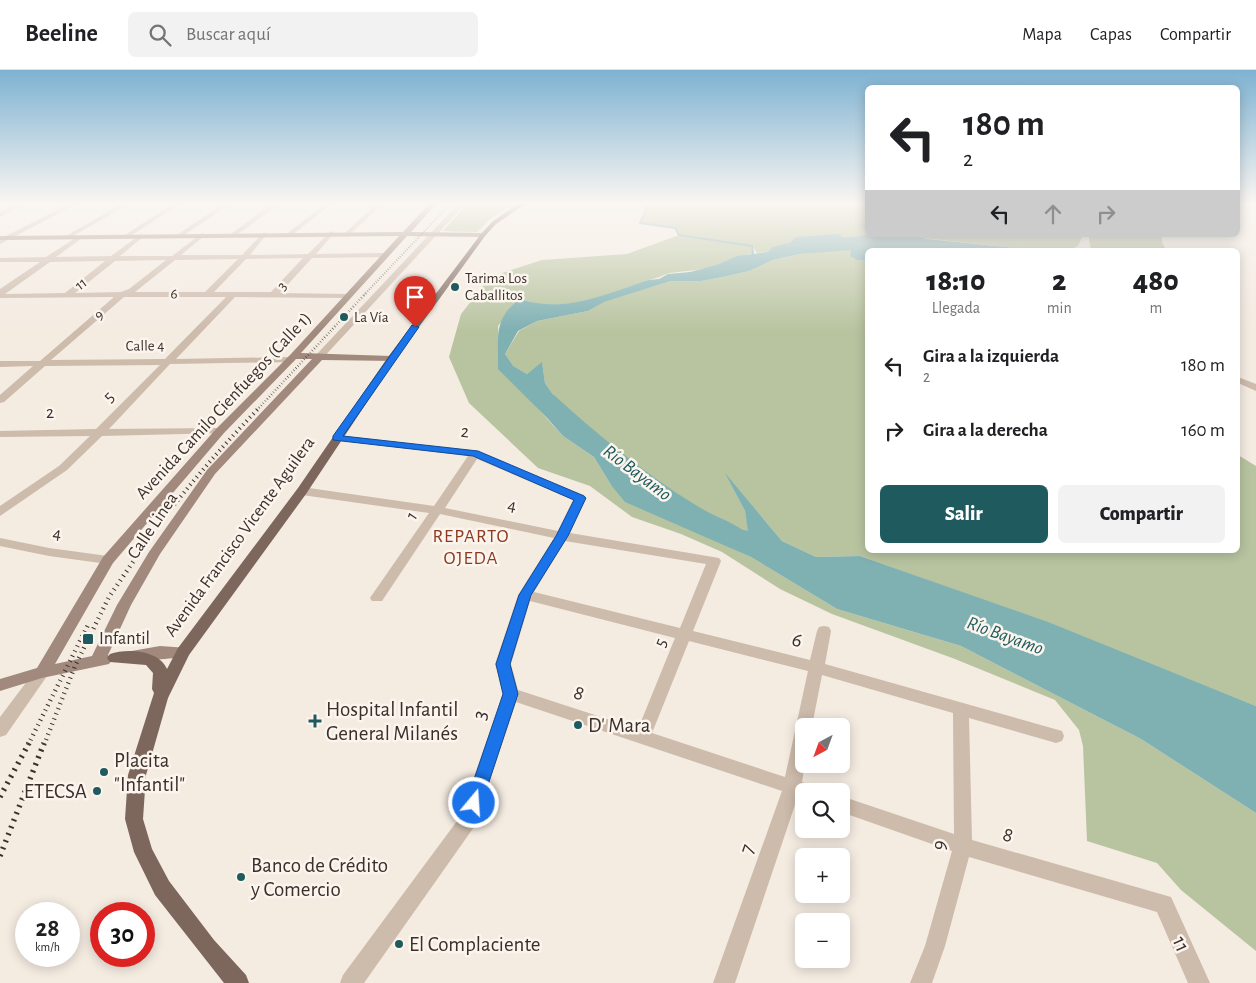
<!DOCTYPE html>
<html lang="es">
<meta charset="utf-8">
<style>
body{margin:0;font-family:"Alegreya Sans",sans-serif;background:#f2f2f2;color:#202124;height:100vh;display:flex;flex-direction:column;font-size:19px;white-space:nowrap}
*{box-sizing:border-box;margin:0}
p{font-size:16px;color:#757577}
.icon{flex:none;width:28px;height:28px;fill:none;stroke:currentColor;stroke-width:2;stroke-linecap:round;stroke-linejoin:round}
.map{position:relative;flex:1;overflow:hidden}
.details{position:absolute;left:865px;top:178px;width:375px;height:305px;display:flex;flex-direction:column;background:#fff;border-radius:8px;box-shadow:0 2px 12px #0003}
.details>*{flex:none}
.banner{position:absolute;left:865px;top:15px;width:375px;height:152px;border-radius:8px;box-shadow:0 2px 12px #0003;background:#fff;color:#202124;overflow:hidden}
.needle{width:32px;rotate:221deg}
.controls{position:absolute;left:795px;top:648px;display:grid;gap:10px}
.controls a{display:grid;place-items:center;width:55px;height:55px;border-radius:8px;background:#fff;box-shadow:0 2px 12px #0003;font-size:25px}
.speed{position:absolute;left:15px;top:832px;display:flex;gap:10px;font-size:25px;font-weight:700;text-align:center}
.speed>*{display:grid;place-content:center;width:65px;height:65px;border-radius:50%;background:#fff;box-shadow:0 2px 12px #0003;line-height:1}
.speed small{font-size:12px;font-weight:400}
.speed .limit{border:8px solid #d22;background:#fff;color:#111}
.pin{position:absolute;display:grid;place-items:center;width:42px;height:42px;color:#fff;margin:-51px -21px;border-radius:50% 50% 50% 0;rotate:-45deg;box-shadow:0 0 5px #0007}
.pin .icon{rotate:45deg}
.me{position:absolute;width:55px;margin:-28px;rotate:18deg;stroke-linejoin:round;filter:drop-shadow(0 0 4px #0008)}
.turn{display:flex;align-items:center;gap:18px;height:105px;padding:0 15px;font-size:22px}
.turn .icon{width:65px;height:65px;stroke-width:2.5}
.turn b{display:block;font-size:35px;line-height:42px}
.lanes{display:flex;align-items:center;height:48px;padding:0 15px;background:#0003;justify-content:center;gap:25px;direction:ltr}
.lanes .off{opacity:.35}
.eta{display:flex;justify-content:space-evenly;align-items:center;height:85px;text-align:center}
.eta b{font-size:30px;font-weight:800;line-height:35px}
.cta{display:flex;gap:10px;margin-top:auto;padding:10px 15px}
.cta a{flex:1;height:58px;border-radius:8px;background:#1f5a5e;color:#fff;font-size:20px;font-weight:800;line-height:58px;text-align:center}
.cta a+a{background:#f2f2f2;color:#202124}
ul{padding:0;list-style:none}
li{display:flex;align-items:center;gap:15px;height:65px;padding:0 15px}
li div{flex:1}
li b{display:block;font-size:19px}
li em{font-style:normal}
header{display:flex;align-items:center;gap:30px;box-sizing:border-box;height:70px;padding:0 25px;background:#fff;border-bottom:1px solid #e0e0e0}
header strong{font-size:24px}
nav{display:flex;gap:28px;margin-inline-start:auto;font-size:18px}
.search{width:350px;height:45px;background:#f2f2f2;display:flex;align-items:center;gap:12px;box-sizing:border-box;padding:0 18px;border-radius:8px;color:#757577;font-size:19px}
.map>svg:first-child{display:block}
.green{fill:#b8c4a0}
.water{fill:#7fb0b2}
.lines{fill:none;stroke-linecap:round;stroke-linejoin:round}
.stream{stroke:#7fb0b2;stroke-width:2}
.river{fill:#7fb0b2;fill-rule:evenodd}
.street{fill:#cdbbac;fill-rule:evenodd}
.secondary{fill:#a18a7d;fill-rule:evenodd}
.primary{fill:#7d675c;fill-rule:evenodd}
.rail-far4{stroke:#3b302b;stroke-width:2;stroke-dasharray:0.5 2;stroke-linecap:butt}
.rail-far3{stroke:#3b302b;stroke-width:2.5;stroke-dasharray:0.5 2.5;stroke-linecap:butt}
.rail-far2{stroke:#3b302b;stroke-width:4;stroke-dasharray:1 4;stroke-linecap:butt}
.rail-far1{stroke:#3b302b;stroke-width:4.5;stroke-dasharray:1 4.5;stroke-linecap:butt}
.rail{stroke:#3b302b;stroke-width:5.5;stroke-dasharray:2 5.5;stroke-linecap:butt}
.route{fill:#1a73e8;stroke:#114b97}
.poi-dot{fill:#1f5a5e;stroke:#fbf5ee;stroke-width:2}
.labels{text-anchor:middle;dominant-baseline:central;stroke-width:5;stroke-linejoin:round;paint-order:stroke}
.far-poi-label{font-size:15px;fill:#3b302b;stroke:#fbf5ee;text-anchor:start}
.far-street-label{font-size:15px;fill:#3b302b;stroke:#fbf5ee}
.street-label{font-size:18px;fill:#3b302b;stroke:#fbf5ee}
.poi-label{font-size:18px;fill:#3b302b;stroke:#fbf5ee;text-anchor:start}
.water-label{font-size:19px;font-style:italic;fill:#1f5a5e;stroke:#fbf5ee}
.neighbourhood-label{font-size:19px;letter-spacing:1px;fill:#8c3b22;stroke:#fbf5ee}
.near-street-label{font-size:21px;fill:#3b302b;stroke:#fbf5ee}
.near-poi-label{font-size:21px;fill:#3b302b;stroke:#fbf5ee;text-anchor:start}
</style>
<header>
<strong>Beeline</strong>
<div class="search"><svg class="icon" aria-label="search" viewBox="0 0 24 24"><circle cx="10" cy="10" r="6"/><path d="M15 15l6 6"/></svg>Buscar aquí</div>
<nav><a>Mapa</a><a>Capas</a><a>Compartir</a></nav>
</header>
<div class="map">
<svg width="1256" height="913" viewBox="0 0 1256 913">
<rect width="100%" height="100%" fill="#f4ebe1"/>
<g class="green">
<polygon points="468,133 513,134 490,149 477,162 443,161"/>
<path d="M649,133H867V165C837,171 803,171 772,177L768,182L757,183L753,177V183C740,186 729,191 716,195C701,200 686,201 670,203C663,205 656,209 648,210C607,224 563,245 520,229L498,256L499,277L528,328L563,366L594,387L611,415L705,466L751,487L837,539L961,576L1141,669L1256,743V881L1181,820L1157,793L1087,771L1083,676L1079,660L1055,630L955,589L832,544L780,519L722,482L681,464L632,447L590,416L538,398L469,333L449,287L461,244L490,207L542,190L627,184L679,165L675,158L640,153Z"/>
<polygon points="895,165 1083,165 1078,176 1069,180 1034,180"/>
<polygon points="1090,165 1162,165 1162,172 1166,180 1091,180 1089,168"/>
<polygon points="837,180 851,180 851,187 856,190 867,191 868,480 1238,480 1238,385 1256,396 1256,636 1048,553 860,486 816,487 782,471 727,406 745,441 749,462 695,449 639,416 583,368 545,313 542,293 527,304 512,296 505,284 519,261 537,251 588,241 603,232 671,211 701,211 723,207 749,201 773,190 800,184"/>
</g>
<path class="water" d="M840,164L842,167C850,168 857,166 866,165C884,163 908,164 927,169L1034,180H868L867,191L856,190L850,186L851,180L800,184L773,190L749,201L723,207L701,211H671L604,232L588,241L537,251L518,261L505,284L513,296L527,304L542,292L545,313L583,368L639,416L695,449L748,461L745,441L725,403L782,471L816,487L860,486L1048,552L1256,636V743L1141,669L961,576L837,539L751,487L625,432L611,415L594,387L563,366L548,349L498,299C499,269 492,249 520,229C564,244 606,224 648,210L659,209L668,204L690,202L719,194L737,186L768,182L772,177L790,173L796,167Z"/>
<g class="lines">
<polyline class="stream" points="649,133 640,153 675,158 679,165 752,176 753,183 751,186"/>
<path class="river" d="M547,323L554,325C599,366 651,409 704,440C716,447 743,456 750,467L747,473L738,475L729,473L699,458L671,440L588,376L540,333L537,329L540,325Z"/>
<g class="street">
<polygon points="18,133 27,133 0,147 0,142"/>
<polygon points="71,133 79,133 0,174 0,169"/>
<polygon points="123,133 131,133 71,167 66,166"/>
<polygon points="174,133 182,133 127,168 122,167"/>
<polygon points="224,133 232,133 181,167 177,167 177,165"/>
<polygon points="273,133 281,133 235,166 231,166 231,164"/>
<polygon points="326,133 333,133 292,165 288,165 288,163"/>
<polygon points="377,133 384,133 350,164 346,164 346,162"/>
<polygon points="459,133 466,133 322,289 316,289 316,285"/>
<path d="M331,161L334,163L316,184L385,183L389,185L385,187L312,188L280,223L348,224H351V228L235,227L176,289L290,287L295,290L293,292L170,294L109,359L220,358L224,359L225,361L224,363L102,366L67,400L0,446V436L59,396L90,366L0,367V361L96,359L160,295L45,296L4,332L0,333V325L33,296L0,297V291H40L114,227L0,228V219L40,192H0V188L46,187L80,165L82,166V168L56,187L111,186L141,164L143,165V167L120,186H172L202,163L205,165L204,166L181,185H242L264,162L267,164L250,185L308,184ZM303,188L271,222H214L246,189ZM238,189L205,222H135L175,190ZM166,190L129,219L121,222L75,223L115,191ZM105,191L65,223L5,224L50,192ZM124,227H226L165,289L51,290Z"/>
<polygon points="1238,307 1256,314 1256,321 1238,313"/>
<path d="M337,365L475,381L584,425L586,428L570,463L719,488L721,491L693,561L810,590L817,561L819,557L824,556L829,557L831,561L825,594L1062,661L1064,666L1062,671L1056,673L969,648L972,770L1171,827L1210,913H1188L1157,842L969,787L945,876L932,913H910L925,876L952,781L841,742V726L954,764L953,643L822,605L812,656H804L805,694L802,712L811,715L814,721H804V729L798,726L735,913H713L782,721L516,632L474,757L364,913H340L343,905L460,747L503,624L495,594L518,525L554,468L440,444L382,531H372L370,528L372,525L429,443L302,425L296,421L302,417L434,436L468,386L333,370L332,368L333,366ZM477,389L573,430L558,461L445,438ZM565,471L706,494L680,558L534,522ZM530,531L675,568L638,659L518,620L511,594ZM689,571L808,601L785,707L652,663Z"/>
<polygon points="0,468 49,478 108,486 113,487 115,490 113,493 108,494 49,486 0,476"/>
<polygon points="42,596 47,598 50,602 47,606 6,665 0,667 0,647 37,598"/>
</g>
<g class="secondary">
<path d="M430,133H437L411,162L483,163L486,165L483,167L407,166L301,283L391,286L394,287V291L322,290L215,404L160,484L131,535L108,585L112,590L109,594L42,608L0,621V609L37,598L103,487L216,359L291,284L399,166L0,170V166L403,162ZM296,289H312L207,400L149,482L117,535L92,586L55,594L113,493L224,363Z"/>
<path d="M160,576L188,578L190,582L188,586C182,588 131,592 126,590L124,586L126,582Z"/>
</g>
<path class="primary" d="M519,133H527L496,154L485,166L395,290L306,424L189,585L168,628L146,705L143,749L152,779L169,811L214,870L246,905L249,913H224L155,825L134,782L125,749L128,705L154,623L152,619L153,603L146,595L110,592L107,588L110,584C127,578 159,580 167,599L178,578L298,418L388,287L481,164L492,152Z"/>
<polyline class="rail-far4" points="364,225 451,133"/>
<polyline class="rail-far3" points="257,340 366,223"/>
<path class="rail-far2" d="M136,487C172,434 214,385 258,339"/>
<g class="rail-far1">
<polyline points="28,675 88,555"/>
<polyline points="44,675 75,596 109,527 137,486"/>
</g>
<g class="rail">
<polyline points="0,727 29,673"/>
<polyline points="0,786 44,673"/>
</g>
</g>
<linearGradient id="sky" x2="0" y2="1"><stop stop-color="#7eb2d2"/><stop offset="0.51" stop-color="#faf6f2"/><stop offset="1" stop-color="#faf6f2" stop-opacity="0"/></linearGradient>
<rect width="1256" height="261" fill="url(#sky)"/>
<polygon class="route" points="412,255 419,257 343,366 478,381 584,426 586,428 568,466 531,525 510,594 518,624 482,733 480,738 474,741 468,738 466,733 503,624 496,594 519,525 556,466 574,430 473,386 333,370 333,366"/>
<g class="poi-dot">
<circle cx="455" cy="217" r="5"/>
<circle cx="344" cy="247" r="5"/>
<rect x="82" y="563" width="12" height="12" rx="2.5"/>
<path d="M312.5 643.5h5v5h5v5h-5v5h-5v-5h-5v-5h5z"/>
<circle cx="578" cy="655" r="5"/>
<circle cx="104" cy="702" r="5"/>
<circle cx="97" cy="721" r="5"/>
<circle cx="241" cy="807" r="5"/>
<circle cx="399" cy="874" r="5"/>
</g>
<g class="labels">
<g class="far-poi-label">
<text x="465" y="208">Tarima Los<tspan x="465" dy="17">Caballitos</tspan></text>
<text x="354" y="247">La Vía</text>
</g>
<g class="far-street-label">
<text transform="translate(81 214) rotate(-38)">11</text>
<text transform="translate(282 216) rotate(-47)">3</text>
<text transform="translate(174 224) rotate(-1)">6</text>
<text transform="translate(99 245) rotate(-40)">9</text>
<text transform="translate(145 276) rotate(-1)">Calle 4</text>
</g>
<g class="street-label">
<text transform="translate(109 327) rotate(-46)">5</text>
<text transform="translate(224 336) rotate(-47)">Avenida Camilo Cienfuegos (Calle 1)</text>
<text transform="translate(50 343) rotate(-1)">2</text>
<text transform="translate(465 362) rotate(7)">2</text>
<text transform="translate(512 436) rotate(11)">4</text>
<text transform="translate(412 446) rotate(-56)">1</text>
<text transform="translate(153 456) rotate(-56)">Calle Linea</text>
<text transform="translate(57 464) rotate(9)">4</text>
<text transform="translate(240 467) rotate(-54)">Avenida Francisco Vicente Aguilera</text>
<text transform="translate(661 573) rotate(-68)">5</text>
</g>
<g class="poi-label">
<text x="99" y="569">Infantil</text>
</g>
<g class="water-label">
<text transform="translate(637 403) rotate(37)">Río Bayamo</text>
<text transform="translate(1005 566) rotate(20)">Río Bayamo</text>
</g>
<g class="neighbourhood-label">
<text x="471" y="466">REPARTO<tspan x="471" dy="22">OJEDA</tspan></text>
</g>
<g class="near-street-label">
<text transform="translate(797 570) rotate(14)">6</text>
<text transform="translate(579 623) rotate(19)">8</text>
<text transform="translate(480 645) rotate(-72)">3</text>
<text transform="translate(1008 765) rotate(16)">8</text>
<text transform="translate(939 775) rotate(-81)">9</text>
<text transform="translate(747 779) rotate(-71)">7</text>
<text transform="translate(1181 874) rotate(66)">11</text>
</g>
<g class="near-poi-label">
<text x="326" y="639">Hospital Infantil<tspan x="326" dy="24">General Milanés</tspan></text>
<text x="588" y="655">D' Mara</text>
<text x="114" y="690">Placita<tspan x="114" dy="24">"Infantil"</tspan></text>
<text x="87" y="721" text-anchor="end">ETECSA</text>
<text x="251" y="795">Banco de Crédito<tspan x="251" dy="24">y Comercio</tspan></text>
<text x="409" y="874">El Complaciente</text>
</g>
</g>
</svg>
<div class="controls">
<a><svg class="needle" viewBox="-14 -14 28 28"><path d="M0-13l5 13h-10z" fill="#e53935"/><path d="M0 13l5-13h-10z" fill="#757577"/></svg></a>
<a><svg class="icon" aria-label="search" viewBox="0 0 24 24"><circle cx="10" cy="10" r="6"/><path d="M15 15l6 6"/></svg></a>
<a>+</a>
<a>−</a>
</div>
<div class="speed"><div>28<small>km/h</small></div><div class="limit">30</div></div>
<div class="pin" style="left:415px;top:257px;background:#d93025"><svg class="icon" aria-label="arrive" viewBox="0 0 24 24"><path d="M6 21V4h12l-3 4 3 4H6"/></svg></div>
<svg class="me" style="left:474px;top:733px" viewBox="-20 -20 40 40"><circle r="17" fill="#1a73e8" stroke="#fff" stroke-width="3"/><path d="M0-11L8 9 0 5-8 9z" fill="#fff"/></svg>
<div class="banner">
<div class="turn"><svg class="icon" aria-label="left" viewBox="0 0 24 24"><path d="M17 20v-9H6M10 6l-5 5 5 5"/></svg><div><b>180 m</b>2</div></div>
<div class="lanes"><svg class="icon" aria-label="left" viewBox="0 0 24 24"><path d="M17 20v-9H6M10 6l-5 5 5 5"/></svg><svg class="icon off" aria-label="ahead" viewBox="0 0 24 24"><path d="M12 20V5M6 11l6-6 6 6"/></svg><svg class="icon off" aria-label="right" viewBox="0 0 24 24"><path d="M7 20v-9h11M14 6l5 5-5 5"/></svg></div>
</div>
<section class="details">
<div class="eta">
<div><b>18:10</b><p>Llegada</p></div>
<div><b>2</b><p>min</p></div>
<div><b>480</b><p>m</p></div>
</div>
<ul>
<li><svg class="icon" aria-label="left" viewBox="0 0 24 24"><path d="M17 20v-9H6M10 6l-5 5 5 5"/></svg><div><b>Gira a la izquierda</b><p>2</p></div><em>180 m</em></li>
<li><svg class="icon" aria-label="right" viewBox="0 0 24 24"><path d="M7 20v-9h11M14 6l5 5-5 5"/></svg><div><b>Gira a la derecha</b></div><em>160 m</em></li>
</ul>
<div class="cta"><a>Salir</a><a>Compartir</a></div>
</section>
</div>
